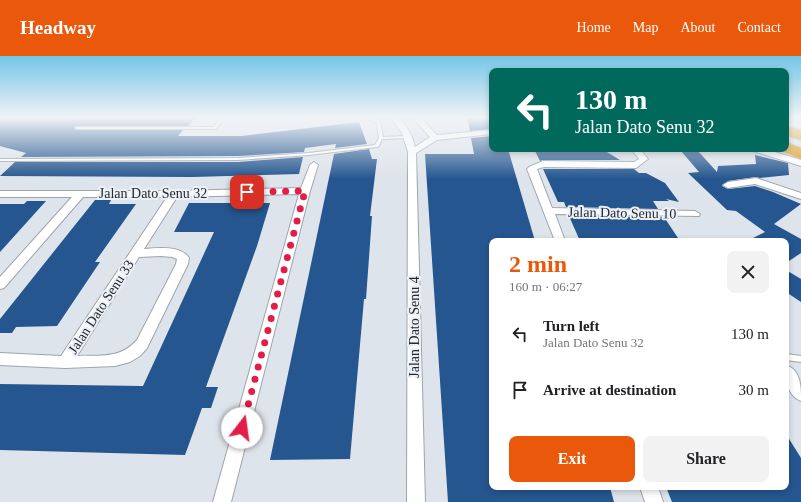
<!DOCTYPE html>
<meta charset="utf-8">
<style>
body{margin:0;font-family:Georgia,serif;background:#f2f2f2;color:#202124;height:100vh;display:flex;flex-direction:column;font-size:15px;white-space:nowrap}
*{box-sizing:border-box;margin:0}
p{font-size:13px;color:#757577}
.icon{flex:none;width:22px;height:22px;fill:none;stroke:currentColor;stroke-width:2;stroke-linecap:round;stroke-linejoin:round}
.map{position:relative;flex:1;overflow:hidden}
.sheet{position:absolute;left:489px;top:182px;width:300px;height:252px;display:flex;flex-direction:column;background:#fff;border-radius:8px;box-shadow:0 2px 6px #0003}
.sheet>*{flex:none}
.banner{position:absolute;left:489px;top:12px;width:300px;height:84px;border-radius:8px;box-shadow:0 2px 6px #0003;background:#00695c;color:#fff;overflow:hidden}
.pin{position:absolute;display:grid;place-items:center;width:34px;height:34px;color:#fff;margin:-17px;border-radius:8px;box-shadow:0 2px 6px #0006}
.me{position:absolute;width:44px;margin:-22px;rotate:15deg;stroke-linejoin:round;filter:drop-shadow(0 0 3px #0008)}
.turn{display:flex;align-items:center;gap:14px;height:84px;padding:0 20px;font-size:18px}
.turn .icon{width:52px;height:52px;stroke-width:2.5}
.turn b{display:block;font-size:28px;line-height:34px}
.round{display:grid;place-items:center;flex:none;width:42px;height:42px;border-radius:8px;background:#f2f2f2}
.headline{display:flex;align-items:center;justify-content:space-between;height:68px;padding:0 20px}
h1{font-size:24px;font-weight:600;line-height:30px;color:#ea580c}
.cta{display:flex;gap:8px;margin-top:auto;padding:8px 20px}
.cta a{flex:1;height:46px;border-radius:8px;background:#ea580c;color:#fff;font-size:16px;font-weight:600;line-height:46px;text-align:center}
.cta a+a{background:#f2f2f2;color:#202124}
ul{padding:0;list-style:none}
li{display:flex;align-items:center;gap:12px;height:56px;padding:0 20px}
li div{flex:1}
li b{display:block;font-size:15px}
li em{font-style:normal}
header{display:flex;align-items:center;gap:24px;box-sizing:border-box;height:56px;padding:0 20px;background:#ea580c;color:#fff}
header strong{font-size:19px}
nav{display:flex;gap:22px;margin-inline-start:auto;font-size:14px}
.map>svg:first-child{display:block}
.building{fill:#25568f}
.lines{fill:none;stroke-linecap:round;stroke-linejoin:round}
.service-casing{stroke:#9fa4ab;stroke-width:2}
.minor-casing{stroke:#9fa4ab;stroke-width:2}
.motorway-casing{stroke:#c3c3c4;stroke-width:2}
.service{fill:#fff;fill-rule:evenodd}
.minor{fill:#fff;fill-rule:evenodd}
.motorway{fill:#df9a15;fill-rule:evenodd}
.route{stroke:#e11d48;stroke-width:7;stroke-dasharray:0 12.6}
.labels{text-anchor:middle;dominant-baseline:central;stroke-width:4;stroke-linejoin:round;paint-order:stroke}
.street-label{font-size:14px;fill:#27292c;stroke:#ebf1f8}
</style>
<header>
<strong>Headway</strong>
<nav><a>Home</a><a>Map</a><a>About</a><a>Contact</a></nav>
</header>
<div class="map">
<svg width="801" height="446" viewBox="0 0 801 446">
<rect width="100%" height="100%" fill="#dee4eb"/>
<g class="building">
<polygon points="0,61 196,61 188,70 77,70 74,71 77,74 183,74 178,80 241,80 359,66 367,88 335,92 336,88 305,92 304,96 238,100 21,101 26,97 0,90"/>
<polygon points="467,61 492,61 492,73 470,75"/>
<polygon points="492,80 492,93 508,93 535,185 492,185 492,431 610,431 614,446 448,446 425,98 474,98 471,82"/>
<polygon points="369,93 372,103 377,103 370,160 372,160 366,243 364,243 350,403 270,404 334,98"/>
<polygon points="534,93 602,93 620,104 543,104 540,105"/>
<polygon points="681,95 698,95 717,116 718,110 756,108 755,99 788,107 789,119 760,122 756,121 728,125 722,130 728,133 755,130 773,136 801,148 774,168 801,183 801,197 786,207 786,185 747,185 765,176 736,155 727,154 688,117 699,116"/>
<polygon points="303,101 299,118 192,121 0,120 15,106 238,106"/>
<polygon points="543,113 634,113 639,117 646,117 665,127 679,146 666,143 669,145 653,145 658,153 566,151 564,146 558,146"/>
<polygon points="95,144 111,144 109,148 136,148 95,206 100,206 57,270 16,271 12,277 0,277 0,263"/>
<polygon points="27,145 46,145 0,196 0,148 24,148"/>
<polygon points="189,147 270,147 257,190 206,331 218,331 211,352 202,352 185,399 0,394 0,328 143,330 214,176 174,176"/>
<polygon points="569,160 664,161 680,185 580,185"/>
<polygon points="786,214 801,223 801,246 786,236"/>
<polygon points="786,378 801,402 801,446 672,446 666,431 786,431"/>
</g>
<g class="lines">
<g class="service-casing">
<g id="service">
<polygon points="221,61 225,61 216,73 77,73 75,72 77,71 214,71"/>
<polygon points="365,61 370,61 380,65 383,81 408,80 410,81 408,82 382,83 379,90 377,91 309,99 238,104 0,105 0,103 238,102 309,97 375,89 379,82 377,67"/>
<polygon points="786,298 801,300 801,306 786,304"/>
</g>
</g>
<g class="minor-casing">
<g id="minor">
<path d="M390,61H398C407,69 412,79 415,91L430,81L412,61H420L437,79L492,74V78L437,84L416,97L425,446H407L408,96L402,77Z"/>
<polygon points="631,93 640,93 648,103 636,112 544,111 537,113 552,152 695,155 700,158 699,160 555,158 565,185 555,185 527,113 529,111 543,105 634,106 639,103"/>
<polygon points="752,93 765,93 801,104 801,110 753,95"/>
<path d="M314,106L318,109L310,135L231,446H213L299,138L177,141L144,193C157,192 181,189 189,202L188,208L147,292L140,300L130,306L115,310L65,312L0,309V297L61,300L167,141H83L4,232L0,233V221L72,141H0V135H174L301,132L310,109ZM161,200L172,201L177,203L176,208L137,284C120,303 101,299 77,300L139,201Z"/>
<polygon points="756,122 801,137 801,143 755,128 728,132 723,129 728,126"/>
<path d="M786,309C801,314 801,331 801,345C786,339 786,322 786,309Z"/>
<polygon points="640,431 658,431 663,446 645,446"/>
</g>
</g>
<g class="motorway-casing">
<g id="motorway">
<polygon points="786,70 801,74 801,84 786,79"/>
<polygon points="786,86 801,92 801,103 780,94 780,93 786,93"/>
</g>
</g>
<use href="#service" class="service"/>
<use href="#minor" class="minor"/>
<use href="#motorway" class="motorway"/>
</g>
<linearGradient id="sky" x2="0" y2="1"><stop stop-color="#74c5e7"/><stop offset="0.5" stop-color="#f0f3f6"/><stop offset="1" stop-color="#f0f3f6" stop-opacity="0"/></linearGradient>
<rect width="801" height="123" fill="url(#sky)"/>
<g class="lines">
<polyline class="route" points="242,372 305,135 247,136"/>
</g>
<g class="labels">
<g class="street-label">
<text x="153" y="137">Jalan Dato Senu 32</text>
<text transform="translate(622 157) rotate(1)">Jalan Dato Senu 10</text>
<text transform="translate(101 251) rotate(-57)">Jalan Dato Senu 33</text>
<text transform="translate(414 271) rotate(-90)">Jalan Dato Senu 4</text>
</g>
</g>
</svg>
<div class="pin" style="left:247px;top:136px;background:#d93025"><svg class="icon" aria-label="arrive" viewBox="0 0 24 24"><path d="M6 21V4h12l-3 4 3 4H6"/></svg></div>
<svg class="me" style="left:242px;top:372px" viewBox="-20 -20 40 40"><circle r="19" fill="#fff"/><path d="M0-13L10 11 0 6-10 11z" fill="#e11d48"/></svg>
<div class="banner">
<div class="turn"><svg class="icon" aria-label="left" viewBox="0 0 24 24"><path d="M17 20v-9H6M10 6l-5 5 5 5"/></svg><div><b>130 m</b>Jalan Dato Senu 32</div></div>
</div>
<section class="sheet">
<div class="headline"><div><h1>2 min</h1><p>160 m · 06:27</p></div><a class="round"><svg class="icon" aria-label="close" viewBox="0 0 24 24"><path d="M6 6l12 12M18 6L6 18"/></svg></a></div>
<ul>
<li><svg class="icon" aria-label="left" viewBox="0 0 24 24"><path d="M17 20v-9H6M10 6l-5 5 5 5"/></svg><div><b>Turn left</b><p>Jalan Dato Senu 32</p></div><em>130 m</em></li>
<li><svg class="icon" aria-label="arrive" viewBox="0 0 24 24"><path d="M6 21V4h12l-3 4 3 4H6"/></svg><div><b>Arrive at destination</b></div><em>30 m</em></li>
</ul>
<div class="cta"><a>Exit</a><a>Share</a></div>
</section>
</div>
